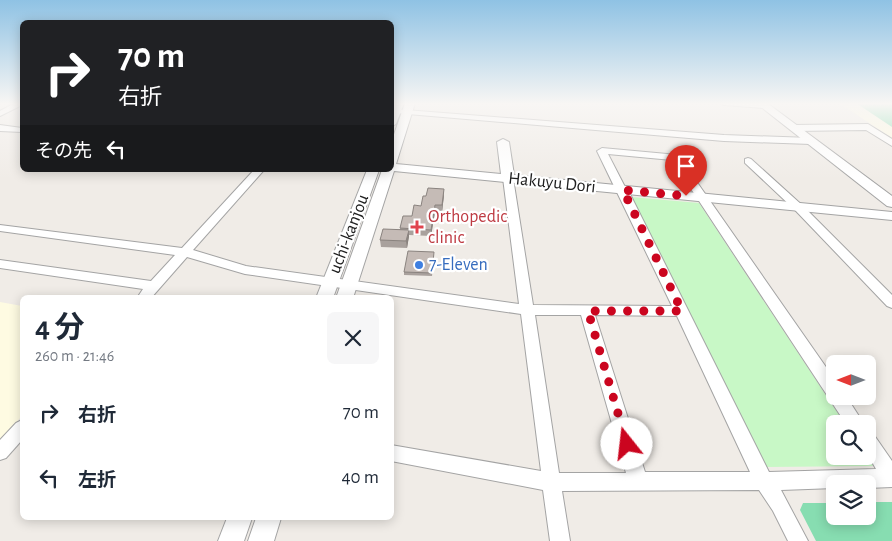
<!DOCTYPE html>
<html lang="ja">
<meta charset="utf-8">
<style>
body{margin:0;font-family:"Alegreya Sans","Noto Sans JP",sans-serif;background:#f6f6f7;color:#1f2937;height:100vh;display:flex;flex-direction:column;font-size:19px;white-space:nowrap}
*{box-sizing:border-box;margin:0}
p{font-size:16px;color:#747a83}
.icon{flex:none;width:28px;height:28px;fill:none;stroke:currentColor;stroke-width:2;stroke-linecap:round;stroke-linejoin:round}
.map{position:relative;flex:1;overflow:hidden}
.drawer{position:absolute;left:20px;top:295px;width:374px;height:225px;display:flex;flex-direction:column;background:#fff;border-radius:8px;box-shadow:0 2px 12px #0003}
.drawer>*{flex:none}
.hud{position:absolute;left:20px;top:20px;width:374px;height:152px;border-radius:8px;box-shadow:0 2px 12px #0003;background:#202124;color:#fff;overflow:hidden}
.needle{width:32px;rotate:270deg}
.tools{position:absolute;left:826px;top:355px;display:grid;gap:10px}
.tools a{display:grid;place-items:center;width:50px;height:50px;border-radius:8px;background:#fff;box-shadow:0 2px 12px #0003;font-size:25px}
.pin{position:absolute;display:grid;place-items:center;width:42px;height:42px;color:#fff;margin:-51px -21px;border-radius:50% 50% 50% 0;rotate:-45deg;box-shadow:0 0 5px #0007}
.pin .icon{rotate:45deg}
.me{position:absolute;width:55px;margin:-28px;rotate:344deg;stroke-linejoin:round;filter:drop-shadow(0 0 4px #0008)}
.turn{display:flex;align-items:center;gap:18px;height:105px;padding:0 15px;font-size:22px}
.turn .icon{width:65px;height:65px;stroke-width:2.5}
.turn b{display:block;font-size:35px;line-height:42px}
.then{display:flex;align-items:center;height:48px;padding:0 15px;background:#0003;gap:10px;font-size:19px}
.round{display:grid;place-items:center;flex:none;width:52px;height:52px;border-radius:8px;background:#f6f6f7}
.head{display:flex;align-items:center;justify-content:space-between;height:85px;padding:0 15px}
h1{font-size:30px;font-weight:700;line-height:38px}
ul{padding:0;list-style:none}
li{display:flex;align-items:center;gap:15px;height:65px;padding:0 15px}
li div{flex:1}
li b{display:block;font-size:19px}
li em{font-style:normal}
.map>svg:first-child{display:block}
.education{fill:#fefbe2}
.park{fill:#c8f8c6}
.pitch{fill:#87ddb1}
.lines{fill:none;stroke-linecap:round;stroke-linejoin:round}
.minor-casing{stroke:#a4a4a4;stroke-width:2}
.tertiary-casing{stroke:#a4a4a4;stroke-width:2}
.minor{fill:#fff;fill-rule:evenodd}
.tertiary{fill:#fff;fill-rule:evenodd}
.wall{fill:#a9a19d}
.shaded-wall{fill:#8a837f}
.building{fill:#c5bbb6;stroke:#8a837f}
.route{stroke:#cb051f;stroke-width:9;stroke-dasharray:0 16.2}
.health-dot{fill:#e0444e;stroke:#fff;stroke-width:2}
.shop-dot{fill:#3f7fe0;stroke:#fff;stroke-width:2}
.labels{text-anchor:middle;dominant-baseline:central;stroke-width:4.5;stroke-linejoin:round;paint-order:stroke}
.street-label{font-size:18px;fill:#202020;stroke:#fff}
.health-label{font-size:18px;fill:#be3a42;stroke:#fff;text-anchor:start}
.shop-label{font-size:18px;fill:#366cbe;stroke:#fff;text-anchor:start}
</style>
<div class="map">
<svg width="892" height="541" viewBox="0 0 892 541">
<rect width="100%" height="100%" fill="#f0ece7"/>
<g class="education">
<polygon points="839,103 892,103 892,138"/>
<polygon points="0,302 22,306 22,416 0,440"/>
</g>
<polygon class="park" points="631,197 699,203 845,424 835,424 835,456 867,456 873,466 766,467"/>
<g class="pitch">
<polygon points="856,103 892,103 892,127"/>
<polygon points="868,502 892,502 892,541 816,541 800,510 803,503 835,503 835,516 868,516"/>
</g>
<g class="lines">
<g class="minor-casing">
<g id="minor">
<polygon points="15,103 22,103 22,105 0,116 0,111"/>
<path d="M720,103C733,102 758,99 768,106L764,108L724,105Z"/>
<polygon points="393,109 724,135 811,138 815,141 811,144 724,141 396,113 392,111"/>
<polygon points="868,124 892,139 892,146 866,130 794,131 790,128 794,125"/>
<polygon points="0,125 22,128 22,132 0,131"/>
<path d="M602,148L678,155L835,380V396H846L864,424H846L672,160L608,154L625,187L628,190L769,472L876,469L868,455V433L874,435L892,461V487L868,488V484H835V488L781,490L808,541H788L773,511L759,490L562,491L570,541H550L543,490L391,461V445L541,471L521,314L245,274L187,257L151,298H137L143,289L0,268V260L151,281L175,255L0,231V225L182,248L254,170H264L193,250L246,266L519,304L503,178L508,175L513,178L533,305L672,306L597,151ZM535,315H581L626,473H559ZM595,315L677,316L750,472H645Z"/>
<polygon points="748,158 751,159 803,206 892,295 892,308 887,306 795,210 745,163 745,159"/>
<polygon points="22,420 22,440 6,458 0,460 0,440 16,423"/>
</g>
</g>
<g class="tertiary-casing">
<g id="tertiary">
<polygon points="394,103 404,103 396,124 391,127 391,110"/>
<polygon points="405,103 415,103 396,164 501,174 497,142 503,139 509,142 514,175 892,212 892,220 394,171 353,298 336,298 382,170 391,170 391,143"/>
<polygon points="756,103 767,103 892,196 892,207 887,206"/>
<polygon points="367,170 379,170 333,298 316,298"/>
<polygon points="227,518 252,518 244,541 218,541"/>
<polygon points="256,518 281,518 274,541 248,541"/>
</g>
</g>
<use href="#minor" class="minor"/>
<use href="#tertiary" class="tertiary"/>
</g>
<g class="wall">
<polygon points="444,195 442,212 435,212 431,236 409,235 407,248 381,247 380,240 400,229 400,228 412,216 421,206"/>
<polygon points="434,256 432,276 404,275 404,272"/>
</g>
<g class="shaded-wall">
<polygon points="444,189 444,195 442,212 442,205"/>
<polygon points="435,205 435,212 431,236 431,230"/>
<polygon points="409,230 409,237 407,248 406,241"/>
</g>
<g class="building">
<polygon points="428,188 444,189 442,205 435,205 431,230 400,228 403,216 412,216 414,205 421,206 423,196 426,196"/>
<polygon points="383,229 409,230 406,241 380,240"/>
<polygon points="408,251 434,252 432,273 404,272"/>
</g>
<linearGradient id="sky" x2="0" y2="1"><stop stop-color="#8fc2e4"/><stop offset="0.58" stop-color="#f8f6f4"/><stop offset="1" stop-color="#f8f6f4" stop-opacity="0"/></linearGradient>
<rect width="892" height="179" fill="url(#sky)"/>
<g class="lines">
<polyline class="route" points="627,444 588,311 682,311 623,190 686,196"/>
</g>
<path class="health-dot" d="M414.5 219.5h5v5h5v5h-5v5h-5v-5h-5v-5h5z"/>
<circle class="shop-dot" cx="419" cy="265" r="5"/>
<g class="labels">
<g class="street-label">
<text transform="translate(552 183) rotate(6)">Hakuyu Dori</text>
<text transform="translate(349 234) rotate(-69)">uchi-kanjou</text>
</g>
<g class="health-label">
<text x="428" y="217">Orthopedic<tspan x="428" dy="21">clinic</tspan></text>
</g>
<g class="shop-label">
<text x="429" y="265">7-Eleven</text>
</g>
</g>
</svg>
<div class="tools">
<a><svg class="needle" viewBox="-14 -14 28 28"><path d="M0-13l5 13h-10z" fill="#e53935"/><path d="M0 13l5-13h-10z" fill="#747a83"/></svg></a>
<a><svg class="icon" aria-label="search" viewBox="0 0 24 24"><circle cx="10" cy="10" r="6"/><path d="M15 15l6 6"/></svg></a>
<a><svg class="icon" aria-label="layers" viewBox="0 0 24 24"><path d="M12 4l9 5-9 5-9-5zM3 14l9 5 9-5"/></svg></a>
</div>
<div class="pin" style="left:686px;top:196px;background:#d93025"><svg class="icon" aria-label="arrive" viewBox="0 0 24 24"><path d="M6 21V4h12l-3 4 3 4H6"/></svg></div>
<svg class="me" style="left:627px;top:444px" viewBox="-20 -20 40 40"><circle r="19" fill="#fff"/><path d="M0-13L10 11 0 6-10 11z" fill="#cb051f"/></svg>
<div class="hud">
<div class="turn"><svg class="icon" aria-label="right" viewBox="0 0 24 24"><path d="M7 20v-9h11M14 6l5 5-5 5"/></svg><div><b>70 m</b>右折</div></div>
<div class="then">その先<svg class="icon" aria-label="left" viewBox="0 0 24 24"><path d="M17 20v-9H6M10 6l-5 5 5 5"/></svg></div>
</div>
<section class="drawer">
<div class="head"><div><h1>4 分</h1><p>260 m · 21:46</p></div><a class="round"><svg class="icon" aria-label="close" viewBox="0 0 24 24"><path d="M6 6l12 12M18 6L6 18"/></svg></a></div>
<ul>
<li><svg class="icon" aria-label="right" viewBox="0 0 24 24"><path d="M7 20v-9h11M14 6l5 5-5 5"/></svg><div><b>右折</b></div><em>70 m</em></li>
<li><svg class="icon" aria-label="left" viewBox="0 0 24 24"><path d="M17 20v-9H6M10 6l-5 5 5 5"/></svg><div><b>左折</b></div><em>40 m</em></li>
</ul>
</section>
</div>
